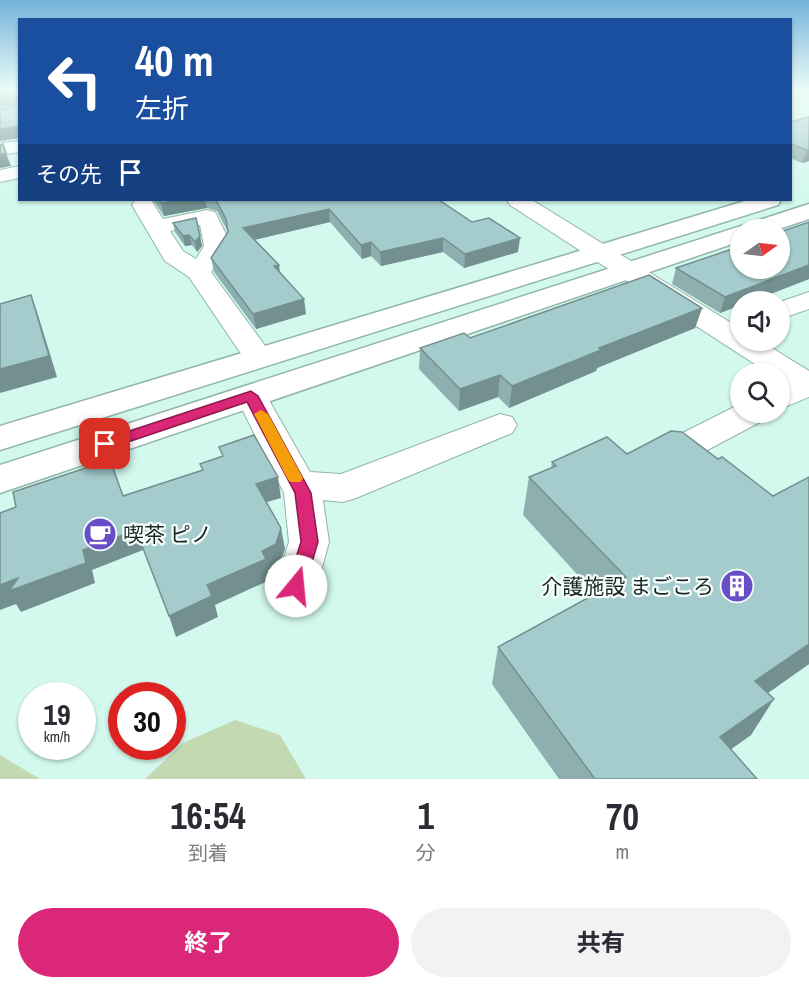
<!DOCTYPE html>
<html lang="ja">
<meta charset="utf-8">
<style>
body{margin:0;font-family:"Archivo Narrow","Noto Sans JP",sans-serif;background:#f2f2f3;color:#2b2b33;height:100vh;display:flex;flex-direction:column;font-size:22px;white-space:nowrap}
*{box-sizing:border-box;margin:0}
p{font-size:20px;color:#7c7c81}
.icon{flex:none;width:33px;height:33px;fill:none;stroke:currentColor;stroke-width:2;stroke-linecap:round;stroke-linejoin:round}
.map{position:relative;height:779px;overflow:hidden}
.panel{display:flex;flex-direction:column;background:#fff;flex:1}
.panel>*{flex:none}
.top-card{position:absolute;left:18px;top:18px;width:774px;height:183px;border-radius:0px;box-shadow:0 2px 4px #0004;background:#1a4fa0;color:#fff;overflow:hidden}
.needle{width:39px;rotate:76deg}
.controls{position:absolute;left:730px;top:219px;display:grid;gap:12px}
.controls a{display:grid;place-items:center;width:60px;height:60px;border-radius:50%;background:#fff;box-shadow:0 2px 4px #0004;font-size:30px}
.speed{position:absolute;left:18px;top:682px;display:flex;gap:12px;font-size:30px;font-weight:700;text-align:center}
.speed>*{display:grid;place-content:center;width:78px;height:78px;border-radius:50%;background:#fff;box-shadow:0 2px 4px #0004;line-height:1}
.speed small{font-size:15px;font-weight:400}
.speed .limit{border:9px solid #d22;background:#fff;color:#111}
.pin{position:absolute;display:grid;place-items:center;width:51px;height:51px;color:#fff;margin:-26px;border-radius:12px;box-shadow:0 3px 9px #0006}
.me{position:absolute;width:66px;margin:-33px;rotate:17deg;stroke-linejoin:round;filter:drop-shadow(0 0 4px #0008)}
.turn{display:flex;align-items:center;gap:21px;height:126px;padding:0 18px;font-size:27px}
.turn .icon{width:78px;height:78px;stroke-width:2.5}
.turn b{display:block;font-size:42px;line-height:51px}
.then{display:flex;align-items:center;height:57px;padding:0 18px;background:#0003;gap:12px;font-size:22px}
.eta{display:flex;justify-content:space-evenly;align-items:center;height:102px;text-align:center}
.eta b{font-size:36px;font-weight:700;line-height:42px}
.button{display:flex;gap:12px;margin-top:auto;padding:12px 18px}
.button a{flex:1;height:69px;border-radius:36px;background:#db2777;color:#fff;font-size:24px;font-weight:700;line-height:69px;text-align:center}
.button a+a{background:#f2f2f3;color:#2b2b33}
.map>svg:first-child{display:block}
.green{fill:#c2d9b1}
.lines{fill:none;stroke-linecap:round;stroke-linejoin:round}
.minor-casing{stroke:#91b5ab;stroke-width:2}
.tertiary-casing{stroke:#91b5ab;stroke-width:3}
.minor{fill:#fff;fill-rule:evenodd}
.tertiary{fill:#fff;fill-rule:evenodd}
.wall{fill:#8eafb0}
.shaded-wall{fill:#748f90}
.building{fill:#a5cccd;stroke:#748f90;stroke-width:1.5}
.route{fill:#db2777;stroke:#8e194d;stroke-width:1.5}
.slow{fill:#f59e0b}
.labels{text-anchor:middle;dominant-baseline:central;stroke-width:4.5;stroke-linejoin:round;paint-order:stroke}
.near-poi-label{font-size:21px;fill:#172622;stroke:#f7fefc;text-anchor:start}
</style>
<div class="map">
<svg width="809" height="779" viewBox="0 0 809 779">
<rect width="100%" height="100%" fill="#d3f9ee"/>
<g class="green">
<polygon points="235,720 280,735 306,779 145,779 183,743"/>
<polygon points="0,755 40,779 0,779"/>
</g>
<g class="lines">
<g class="minor-casing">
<g id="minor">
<polygon points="20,141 20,152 0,155 0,143"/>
<polygon points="20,166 20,178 0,182 0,170"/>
<path d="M135,200H151L163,219L207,210L215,212L226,234L228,246L211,272L274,358L270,364L259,367L248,364L189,277L165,261L162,256L132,205ZM200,225L204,246L196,259L183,251L170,231Z"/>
<polygon points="507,200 532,200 741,329 741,340 759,340 809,371 809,397 780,409 780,386 785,384 780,380 780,374 770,374 510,205"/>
<polygon points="809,292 809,309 780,319 780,302"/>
<polygon points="251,385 262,388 310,472 341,474 500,414 512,417 517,425 512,433 356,498 343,502 323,500 329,542 317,586 311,599 296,604 281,599 275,586 289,542 284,493 235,395 240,388"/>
<polygon points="740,404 741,412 768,412 764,420 679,465 667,468 655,465 649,456 655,447"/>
</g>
</g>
<g class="tertiary-casing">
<g id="tertiary">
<polygon points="748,200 781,200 778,205 0,450 0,426"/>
<polygon points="809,204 809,219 776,230 741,230 741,241 0,493 0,465"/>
</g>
</g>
<use href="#minor" class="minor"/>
<use href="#tertiary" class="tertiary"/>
</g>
<g class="wall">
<polygon points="809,117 809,161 802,163 790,158 790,122"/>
<polygon points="153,200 439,200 518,252 464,268 443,252 381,266 371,256 362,259 330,222 254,240 280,273 306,314 256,329 214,272 211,258 228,232 217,211 207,208 164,216"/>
<polygon points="196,218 202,246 197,252 192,245 185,246 175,232 173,223"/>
<polygon points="809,222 809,279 750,302 741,302 741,305 720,313 672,284 676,268"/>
<polygon points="702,308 695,328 597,368 596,371 509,408 498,397 459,411 419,369 420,348 470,338"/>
<polygon points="552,462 809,664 767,693 751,735 731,749 757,779 559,779 492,684 498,647 595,594 523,515 529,477 551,468"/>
</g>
<g class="shaded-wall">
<polygon points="18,94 20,105 0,107 0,96"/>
<polygon points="20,126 20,138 0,141 0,129"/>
<polygon points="807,150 809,150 809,161 802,163"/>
<polygon points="6,153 11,166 0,168 0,155"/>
<polygon points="179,200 205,200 207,208 164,216 161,203"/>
<polygon points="329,209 330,222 245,242 243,228"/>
<polygon points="189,235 192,245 185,246 183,236"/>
<polygon points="200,236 202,246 197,252 195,242"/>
<polygon points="443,238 443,252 381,266 380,252"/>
<polygon points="520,238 518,252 464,268 465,254"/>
<polygon points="371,242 371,256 362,259 361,245"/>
<polygon points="279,265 281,279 274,266"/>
<polygon points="809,265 809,279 750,302 741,302 741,305 720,313 725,297"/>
<polygon points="31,295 38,315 57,377 0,393 0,369"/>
<polygon points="304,299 306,314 256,329 253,314"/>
<polygon points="702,308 695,328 597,368 596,371 509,408 512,386 599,348"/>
<polygon points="500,375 498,397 459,411 460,389"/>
<polygon points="278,477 281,498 260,504 256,484"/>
<polygon points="281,528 285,549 279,565 268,570 270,580 215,605 218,617 176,637 169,616"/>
<polygon points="136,530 143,550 92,570 95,583 21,612 16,604 0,610 0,585 83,550"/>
<polygon points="809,644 809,664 734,717 755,681"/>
<polygon points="774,699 751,735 699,772 720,737"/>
</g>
<g class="building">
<polygon points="0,90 20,90 20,126 0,129 0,109 18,106 18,94 0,96"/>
<polygon points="809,117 809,150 807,150 790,144 790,122"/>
<polygon points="3,144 6,153 0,155 0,145"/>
<polygon points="159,200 179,200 161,203"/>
<polygon points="216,200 439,200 472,222 489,218 520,238 465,254 443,238 380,252 371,242 361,245 329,209 243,228 279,265 274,266 304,299 253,314 211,258 228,232 226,219"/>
<polygon points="196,218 200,236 195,242 189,235 183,236 173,223"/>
<polygon points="809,222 809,265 725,297 676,268 741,246 741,268 780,268 780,232"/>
<polygon points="649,275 702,308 599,348 601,350 512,386 500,375 460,389 420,348 464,333 470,338"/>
<polygon points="31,295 49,356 0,369 0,304"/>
<polygon points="671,431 682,432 718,459 722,457 773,496 809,477 809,644 755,681 774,699 720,737 757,779 595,779 498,647 626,577 529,477 556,466 552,462 607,437 627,454"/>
<polygon points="254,435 278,477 256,484 281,528 276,544 262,551 266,559 207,585 212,596 169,616 136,530 83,550 86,563 9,591 18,578 0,585 0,513 16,507 13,492 110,460 123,496 203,470 200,464 223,456 219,447"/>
</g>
<linearGradient id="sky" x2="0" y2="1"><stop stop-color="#73b3dc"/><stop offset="0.45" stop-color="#ebfcf7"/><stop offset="1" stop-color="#ebfcf7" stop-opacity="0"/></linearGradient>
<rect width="809" height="199" fill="url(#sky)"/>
<polygon class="route" points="251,391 258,396 311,493 318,542 305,586 302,591 296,594 289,591 287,586 301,542 295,493 247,402 110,448 105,450 97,444 99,441"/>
<polygon class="slow" points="261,410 268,414 303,478 301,482 290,482 287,478 254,414"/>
<defs>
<g id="cafe-disc" transform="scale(1.725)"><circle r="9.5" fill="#684fc8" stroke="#f7fefc"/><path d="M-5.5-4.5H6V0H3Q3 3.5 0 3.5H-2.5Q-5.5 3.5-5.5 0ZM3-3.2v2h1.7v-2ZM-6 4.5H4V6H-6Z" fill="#fff"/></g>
<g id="building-disc" transform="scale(1.725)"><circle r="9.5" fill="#684fc8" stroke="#f7fefc"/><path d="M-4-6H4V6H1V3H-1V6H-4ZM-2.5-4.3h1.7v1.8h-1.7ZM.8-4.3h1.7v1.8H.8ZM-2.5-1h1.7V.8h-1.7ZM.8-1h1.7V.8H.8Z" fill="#fff"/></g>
</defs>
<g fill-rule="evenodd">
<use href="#cafe-disc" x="100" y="534"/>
<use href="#building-disc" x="737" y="586"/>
</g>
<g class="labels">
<g class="near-poi-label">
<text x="123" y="534">喫茶 ピノ</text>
<text x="714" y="586" text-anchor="end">介護施設 まごころ</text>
</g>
</g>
</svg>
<div class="controls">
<a><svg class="needle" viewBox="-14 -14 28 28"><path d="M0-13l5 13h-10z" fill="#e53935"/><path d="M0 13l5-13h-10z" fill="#7c7c81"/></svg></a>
<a><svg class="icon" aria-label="sound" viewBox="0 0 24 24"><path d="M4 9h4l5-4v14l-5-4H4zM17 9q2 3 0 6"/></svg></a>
<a><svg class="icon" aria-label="search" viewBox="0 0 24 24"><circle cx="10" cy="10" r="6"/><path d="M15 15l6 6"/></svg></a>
</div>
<div class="speed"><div>19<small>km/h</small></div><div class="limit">30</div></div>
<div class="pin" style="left:105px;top:444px;background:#d93025"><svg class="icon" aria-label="arrive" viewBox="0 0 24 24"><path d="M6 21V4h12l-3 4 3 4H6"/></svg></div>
<svg class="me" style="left:296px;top:586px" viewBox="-20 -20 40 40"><circle r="19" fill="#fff"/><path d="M0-13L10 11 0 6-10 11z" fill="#db2777"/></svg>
<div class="top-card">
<div class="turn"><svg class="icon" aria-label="left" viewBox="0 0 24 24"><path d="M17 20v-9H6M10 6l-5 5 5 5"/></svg><div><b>40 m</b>左折</div></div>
<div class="then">その先<svg class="icon" aria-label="arrive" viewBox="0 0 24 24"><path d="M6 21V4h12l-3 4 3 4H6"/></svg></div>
</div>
</div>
<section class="panel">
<div class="eta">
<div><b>16:54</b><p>到着</p></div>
<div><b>1</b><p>分</p></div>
<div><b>70</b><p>m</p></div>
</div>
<div class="button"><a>終了</a><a>共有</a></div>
</section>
